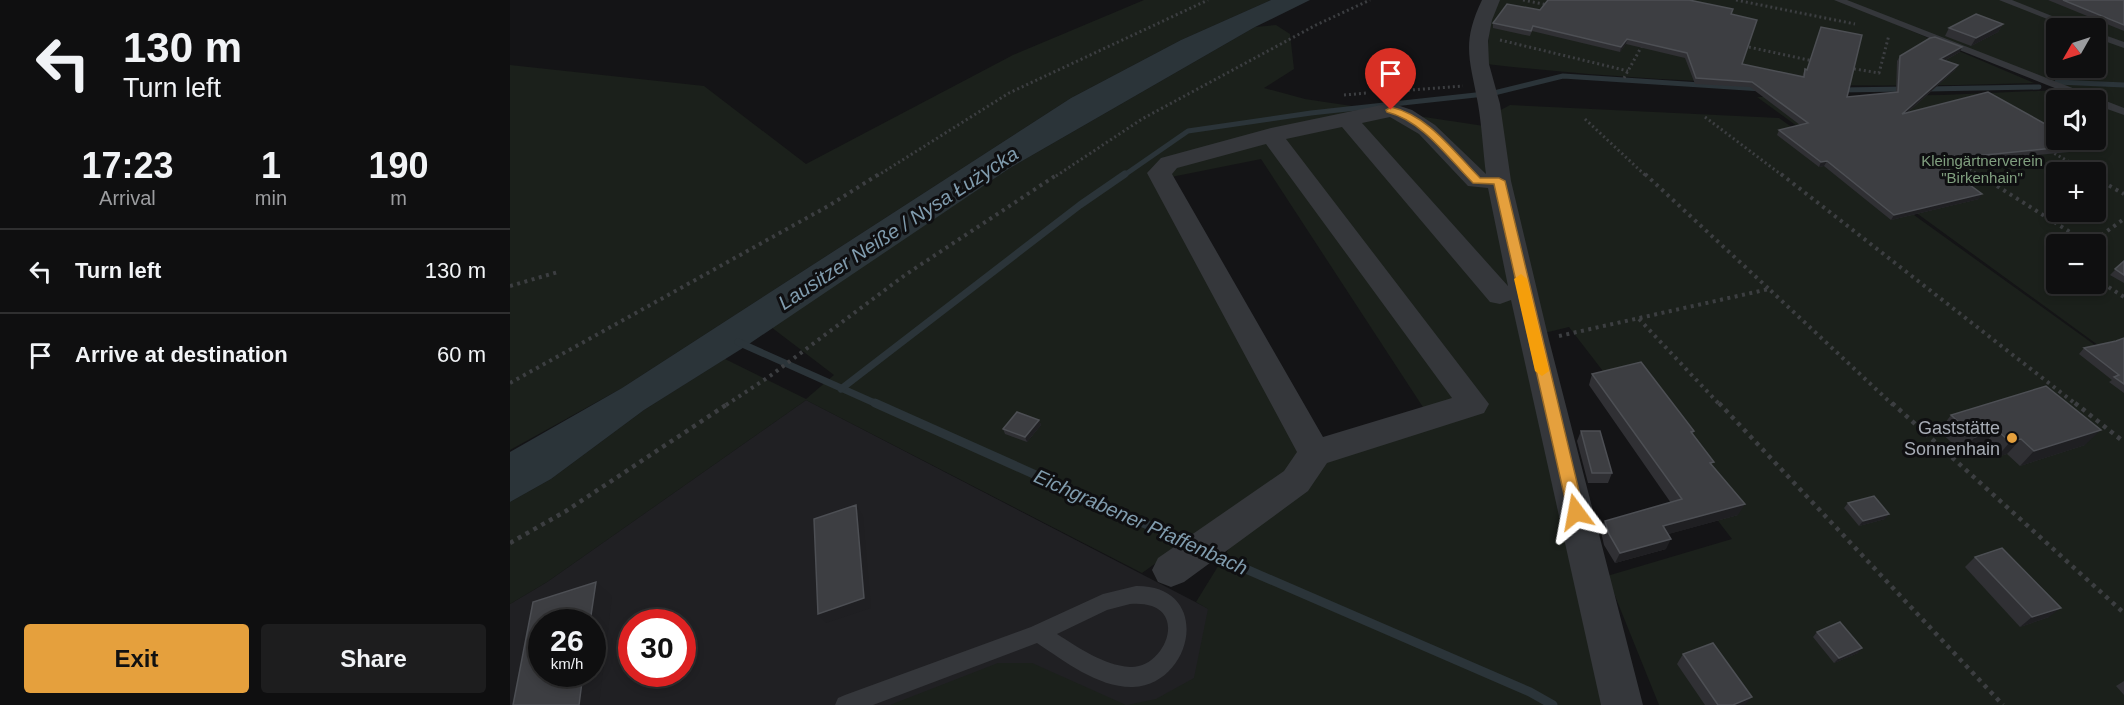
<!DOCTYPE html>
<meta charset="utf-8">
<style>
body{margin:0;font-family:Arial,sans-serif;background:#1d1d1e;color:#f1f3f6;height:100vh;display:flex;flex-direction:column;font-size:22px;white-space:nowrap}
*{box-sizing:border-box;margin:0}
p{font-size:20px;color:#9b9c9f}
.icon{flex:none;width:33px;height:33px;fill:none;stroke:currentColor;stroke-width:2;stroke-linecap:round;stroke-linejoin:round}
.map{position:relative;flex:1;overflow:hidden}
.panel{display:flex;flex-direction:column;background:#0f0f10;width:510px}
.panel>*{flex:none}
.hud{background:#0f0f10;color:#f1f3f6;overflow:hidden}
.needle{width:39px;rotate:231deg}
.controls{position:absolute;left:1536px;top:18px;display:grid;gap:12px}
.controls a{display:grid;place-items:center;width:60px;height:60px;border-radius:6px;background:#0f0f10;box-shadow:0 3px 9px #0003,0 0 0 2px #2f2f30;font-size:30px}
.speed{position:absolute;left:18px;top:609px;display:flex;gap:12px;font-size:30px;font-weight:700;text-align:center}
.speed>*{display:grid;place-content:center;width:78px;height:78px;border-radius:50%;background:#0f0f10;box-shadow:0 3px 9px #0003,0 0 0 2px #2f2f30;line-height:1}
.speed small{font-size:15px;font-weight:400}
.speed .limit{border:9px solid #d22;background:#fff;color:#111}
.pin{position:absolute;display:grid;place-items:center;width:51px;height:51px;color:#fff;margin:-62px -26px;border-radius:50% 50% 50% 0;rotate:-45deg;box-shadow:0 0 6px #0007}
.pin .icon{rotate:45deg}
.me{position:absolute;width:66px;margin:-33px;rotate:347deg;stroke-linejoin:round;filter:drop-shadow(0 0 4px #0008)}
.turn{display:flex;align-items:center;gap:21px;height:126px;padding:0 24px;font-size:27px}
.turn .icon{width:78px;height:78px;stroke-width:2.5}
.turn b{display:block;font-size:42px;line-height:51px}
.eta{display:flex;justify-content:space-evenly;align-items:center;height:102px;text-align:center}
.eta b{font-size:36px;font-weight:800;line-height:42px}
.cta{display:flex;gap:12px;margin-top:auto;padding:12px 24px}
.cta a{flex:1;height:69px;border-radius:6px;background:#e5a03d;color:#111;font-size:24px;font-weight:800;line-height:69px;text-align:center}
.cta a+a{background:#1d1d1e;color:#f1f3f6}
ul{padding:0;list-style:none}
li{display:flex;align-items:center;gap:18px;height:84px;padding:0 24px;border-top:2px solid #2f2f30}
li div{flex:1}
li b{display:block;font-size:22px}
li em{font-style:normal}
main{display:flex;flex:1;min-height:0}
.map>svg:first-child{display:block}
.built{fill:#202023;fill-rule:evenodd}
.green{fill:#1b201b;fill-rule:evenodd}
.water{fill:#2b3439}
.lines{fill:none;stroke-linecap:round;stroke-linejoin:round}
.stream-far2{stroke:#2b3439;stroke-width:5}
.stream-far1{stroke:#2b3439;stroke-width:7}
.stream{stroke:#2b3439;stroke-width:9}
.path-far2{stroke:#3c3e41;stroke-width:3;stroke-dasharray:2 3;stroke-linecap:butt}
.path-far1{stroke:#3c3e41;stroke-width:4;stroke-dasharray:3 4.5;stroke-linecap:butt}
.path{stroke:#3c3e41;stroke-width:4.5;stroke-dasharray:4 5;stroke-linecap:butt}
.service{fill:#35373b;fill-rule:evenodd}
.minor{fill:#35373b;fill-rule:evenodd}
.wall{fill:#303034}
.shaded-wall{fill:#1f1f22}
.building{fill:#3d3e42;stroke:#4d4f54;stroke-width:1.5}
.route{fill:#e5a03d;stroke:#956828;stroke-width:1.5}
.slow{fill:#f59e0b}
.poi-dot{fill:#e5a03d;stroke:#0f0f11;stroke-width:2}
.labels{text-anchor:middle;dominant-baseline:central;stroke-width:6;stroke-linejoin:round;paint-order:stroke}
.far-park-label{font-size:15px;fill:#809f7f;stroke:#0f0f11}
.poi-label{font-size:18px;fill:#a7acb5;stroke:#0f0f11;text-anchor:end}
.water-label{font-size:20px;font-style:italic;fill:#809cae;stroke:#0f0f11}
</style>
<main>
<section class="panel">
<div class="hud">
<div class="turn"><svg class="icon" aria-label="left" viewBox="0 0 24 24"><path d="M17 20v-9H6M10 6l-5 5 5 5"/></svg><div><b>130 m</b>Turn left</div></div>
</div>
<div class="eta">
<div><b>17:23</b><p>Arrival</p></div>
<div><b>1</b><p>min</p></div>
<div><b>190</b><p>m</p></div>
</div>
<ul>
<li><svg class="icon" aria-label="left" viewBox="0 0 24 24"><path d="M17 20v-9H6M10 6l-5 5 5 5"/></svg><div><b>Turn left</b></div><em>130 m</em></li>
<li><svg class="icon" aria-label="arrive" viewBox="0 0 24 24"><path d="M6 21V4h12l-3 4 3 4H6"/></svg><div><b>Arrive at destination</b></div><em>60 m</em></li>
</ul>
<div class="cta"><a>Exit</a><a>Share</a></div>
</section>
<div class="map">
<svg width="1614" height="705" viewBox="0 0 1614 705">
<rect width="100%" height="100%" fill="#141416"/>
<path class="built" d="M296,400L884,705H0V604L37,582ZM32,622H82V674H32ZM122,622H172V674H122Z"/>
<g class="green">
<polygon points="634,0 761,0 671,40 561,98 112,388 0,450 0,65 194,86 296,164 503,55"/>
<path d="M988,0H1329L1524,83C1339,89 1160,85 976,64L980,23Z"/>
<polygon points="1334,0 1491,0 1565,28 1546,28 1546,68 1586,68 1586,36 1614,46 1614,111"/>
<polygon points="1499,0 1614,0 1614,44 1586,34 1586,28 1571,28"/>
<polygon points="766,25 780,34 784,69 754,88 795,99 974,126 1098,705 617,705 646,699 684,678 698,609 686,602 723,542 818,456 924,424 751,159 646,180 791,451 782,466 632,573 296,400 37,582 0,604 0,502 41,479 134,410 215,359 296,399 324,375 261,327 500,168 745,27"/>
<path d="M1550,90L1578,100H1546V140H1586V103L1614,114V364L1247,97L1433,95ZM1546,172H1586V212H1546ZM1546,244H1586V284H1546Z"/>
<polygon points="1000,105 1269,118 1614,366 1614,705 1149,705 1097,576 1222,539 1059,327 1030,334 987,112"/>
<polygon points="488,663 522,663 616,705 380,705"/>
</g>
<polygon class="water" points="761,0 800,0 745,27 500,168 236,346 134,410 41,479 0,502 0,452 112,388 561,98 671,40"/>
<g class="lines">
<g class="stream-far2">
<polyline points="1547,82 1614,85"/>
<polyline points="1417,89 1529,87"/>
<polyline points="1330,90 1396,89"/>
<polyline points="613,176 678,131 801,113 984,93 1053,76 1252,89"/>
</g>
<g class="stream-far1">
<polyline points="228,342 369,405"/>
<polyline points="331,389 570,205 615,174"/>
</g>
<g class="stream">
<polyline points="365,403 680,544"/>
<polyline points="699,553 1020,692 1043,705"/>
</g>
<g class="path-far2">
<polyline points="1013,0 1038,5"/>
<polyline points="1226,0 1345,24"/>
<polyline points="990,40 1118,71"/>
<polyline points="1234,46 1303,61"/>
<polyline points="1339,68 1369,73 1379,35"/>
<polyline points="1114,78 1133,44"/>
<polyline points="888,91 953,86"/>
<polyline points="834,95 857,93"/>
<polyline points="1195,117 1273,176"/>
<polyline points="1075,119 1136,176"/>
<polyline points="1540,151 1577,172"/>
<polyline points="1447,161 1470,176"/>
<polyline points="367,176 499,93 698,0"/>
<polyline points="546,176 632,119 806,25 860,0"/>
</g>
<g class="path-far1">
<polyline points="1135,174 1259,289"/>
<polyline points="1271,174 1567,405"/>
<polyline points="1468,174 1579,244"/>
<polyline points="1586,178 1614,194"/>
<polyline points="1579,244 1614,219"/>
<polyline points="1586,279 1614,297"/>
<polyline points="0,286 48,272"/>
<polyline points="1129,319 1210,405"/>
<polyline points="1049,336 1259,289 1383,405"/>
<polyline points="0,383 320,205 369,174"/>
<polyline points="216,405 260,376 395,275 548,174"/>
</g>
<g class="path">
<polyline points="1209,403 1493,705"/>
<polyline points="1382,403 1614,613"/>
<polyline points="1565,403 1614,442"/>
<polyline points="0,543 56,511 219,403"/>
</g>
<g class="service">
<polygon points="1324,0 1337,0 1614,108 1614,115 1586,105 1586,100 1575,100"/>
<polygon points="1489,0 1502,0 1572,28 1560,28"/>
<polygon points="1586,32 1614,42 1614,48 1586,38"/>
<path d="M626,586C703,585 684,684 623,687C589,688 554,661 527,643L363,705H325L328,698L335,695L521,627L593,594ZM620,604C683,599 657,669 620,667C593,665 569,648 547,634L597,610Z"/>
</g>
<path class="minor" d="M972,0H990L982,20L978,41L979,64L990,104L1001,181L1039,340L1133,705H1091L1001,300L990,304L980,302L832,127L776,139L979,404L974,413L817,463L798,491L674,582L661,587L648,582L642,570L648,558L774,471L787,452L637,173L651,158L761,128L881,103L902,110L925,125L976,174C973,151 972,127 968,104C960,59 951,44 972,0ZM880,117L909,134L958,186L978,188L998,286L852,123ZM756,144L942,398L813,437L662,174L667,168Z"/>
</g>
<g class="wall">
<polygon points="1538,0 1614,0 1614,31"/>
<polygon points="1030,10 1221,14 1232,64 1292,77 1295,69 1297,70 1311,27 1337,97 1386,92 1387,61 1390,56 1450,52 1434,61 1448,65 1445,70 1397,113 1573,145 1570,151 1432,164 1469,199 1381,220 1314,166 1309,167 1267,135 1269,130 1290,125 1240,87 1185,84 1175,58 1116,44 1110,52 1022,31 1020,36 983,28 983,23"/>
<polygon points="1493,24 1488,32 1461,46 1435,36 1439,28"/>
<polygon points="1614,261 1614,283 1600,275"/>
<polygon points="1614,338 1614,393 1599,382 1602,380 1569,354 1574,348 1606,341"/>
<polygon points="1082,374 1184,431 1183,434 1202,465 1228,515 1158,534 1156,549 1105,563 1094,545 1091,532 1095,521 1161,503 1079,385"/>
<polygon points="1441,415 1575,445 1510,466 1497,454 1487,457 1473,445 1452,452 1429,431"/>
<polygon points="529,420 531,425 517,442 495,434 493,429"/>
<polygon points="1071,431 1102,473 1098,483 1078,483 1067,441"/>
<polygon points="1338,503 1375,519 1349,526 1334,508"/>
<polygon points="1465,557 1539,617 1510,627 1455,567"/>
<polygon points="1307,632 1348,653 1324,663 1303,637"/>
<polygon points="1173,654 1235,705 1195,705 1167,664"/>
<polygon points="1614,681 1614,695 1606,686"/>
</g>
<g class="shaded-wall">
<polygon points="1493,24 1488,32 1461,46 1466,38"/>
<polygon points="1117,39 1116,44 1110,52 1111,47"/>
<polygon points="1452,47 1450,52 1428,64 1430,59"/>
<polygon points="1448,65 1445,70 1390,119 1392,114"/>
<polygon points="1317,161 1314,166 1309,167 1311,162"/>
<polygon points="1472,194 1469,199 1381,220 1384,215"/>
<polygon points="529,420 531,425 517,442 515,437"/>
<polygon points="1487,430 1473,445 1452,452 1465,437"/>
<polygon points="1591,430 1575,445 1510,466 1524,451"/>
<polygon points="1511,439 1497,454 1487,457 1500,442"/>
<polygon points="1235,504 1228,515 1148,537 1153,526"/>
<polygon points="346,505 353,516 361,608 316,623 308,614"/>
<polygon points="1379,514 1375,519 1349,526 1353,521"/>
<polygon points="1161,539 1156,549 1105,563 1110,553"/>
<polygon points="86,582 102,596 89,705 69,705 73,674 82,674 82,622 80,622"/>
<polygon points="1551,608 1539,617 1510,627 1522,617"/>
<polygon points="1352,648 1348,653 1324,663 1329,658"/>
<polygon points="1242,697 1235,705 1223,705"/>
</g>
<g class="building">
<polygon points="1038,0 1179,0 1223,9 1221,14 1247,20 1232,64 1294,77 1295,69 1297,70 1311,27 1352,35 1337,97 1388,92 1390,56 1420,38 1425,37 1452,47 1430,59 1448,65 1392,114 1478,92 1546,130 1546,140 1563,140 1573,145 1426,160 1472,194 1384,215 1317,161 1311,162 1269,130 1298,123 1242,82 1186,78 1177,53 1117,39 1111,47 1023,26 1021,31 983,23 997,4 1030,10"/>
<polygon points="1553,0 1614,0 1614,25"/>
<polygon points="1466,14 1493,24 1466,38 1439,28"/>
<polygon points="1614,261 1614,275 1605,269"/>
<polygon points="1614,338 1614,384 1604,377 1609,375 1574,348 1606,341"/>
<polygon points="1131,362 1184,431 1181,432 1204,462 1200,463 1235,504 1153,526 1161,539 1110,553 1099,534 1095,521 1172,499 1082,374"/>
<polygon points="1536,386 1591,430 1524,451 1511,439 1500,442 1487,430 1465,437 1441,415"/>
<polygon points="507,412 529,420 515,437 493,429"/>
<polygon points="1071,431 1090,431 1102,473 1082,473"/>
<polygon points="1364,496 1379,514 1353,521 1338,503"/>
<polygon points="346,505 354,598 308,614 304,519"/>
<polygon points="1492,548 1551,608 1522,617 1465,557"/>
<polygon points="86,582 80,622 32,622 32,674 73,674 69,705 3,705 23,602"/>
<polygon points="1330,622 1352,648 1329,658 1307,632"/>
<polygon points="1203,643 1242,697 1223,705 1208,705 1173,654"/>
</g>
<path class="route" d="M881,107C919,116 943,151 970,178H989L995,181L1074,512L1071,517L1066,519L1060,517L1058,512L984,184L963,183C938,158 913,121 877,112L876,110Z"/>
<polygon class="slow" points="1011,274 1017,279 1039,371 1032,376 1025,371 1004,279"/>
<circle class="poi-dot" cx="1502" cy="438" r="6"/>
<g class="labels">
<g class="far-park-label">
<text x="1472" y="160">Kleingärtnerverein<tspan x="1472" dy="17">"Birkenhain"</tspan></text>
</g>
<g class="poi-label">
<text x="1490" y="428">Gaststätte<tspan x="1490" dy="21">Sonnenhain</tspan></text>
</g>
<g class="water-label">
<text transform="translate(388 228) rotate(-33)">Lausitzer Neiße / Nysa Łużycka</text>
<text transform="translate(631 522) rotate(24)">Eichgrabener Pfaffenbach</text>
</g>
</g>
</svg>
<div class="controls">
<a><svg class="needle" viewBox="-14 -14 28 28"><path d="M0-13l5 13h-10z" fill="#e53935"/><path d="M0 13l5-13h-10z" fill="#9b9c9f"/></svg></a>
<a><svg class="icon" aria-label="sound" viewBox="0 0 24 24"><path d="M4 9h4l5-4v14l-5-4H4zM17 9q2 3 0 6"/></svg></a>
<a>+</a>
<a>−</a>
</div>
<div class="speed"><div>26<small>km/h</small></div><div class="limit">30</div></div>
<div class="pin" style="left:881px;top:110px;background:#d93025"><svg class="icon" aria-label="arrive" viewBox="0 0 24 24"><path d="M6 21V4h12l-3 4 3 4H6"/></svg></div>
<svg class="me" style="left:1066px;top:512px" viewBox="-20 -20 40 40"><path d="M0-17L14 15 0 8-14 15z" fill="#e5a03d" stroke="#fff" stroke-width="4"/></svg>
</div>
</main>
